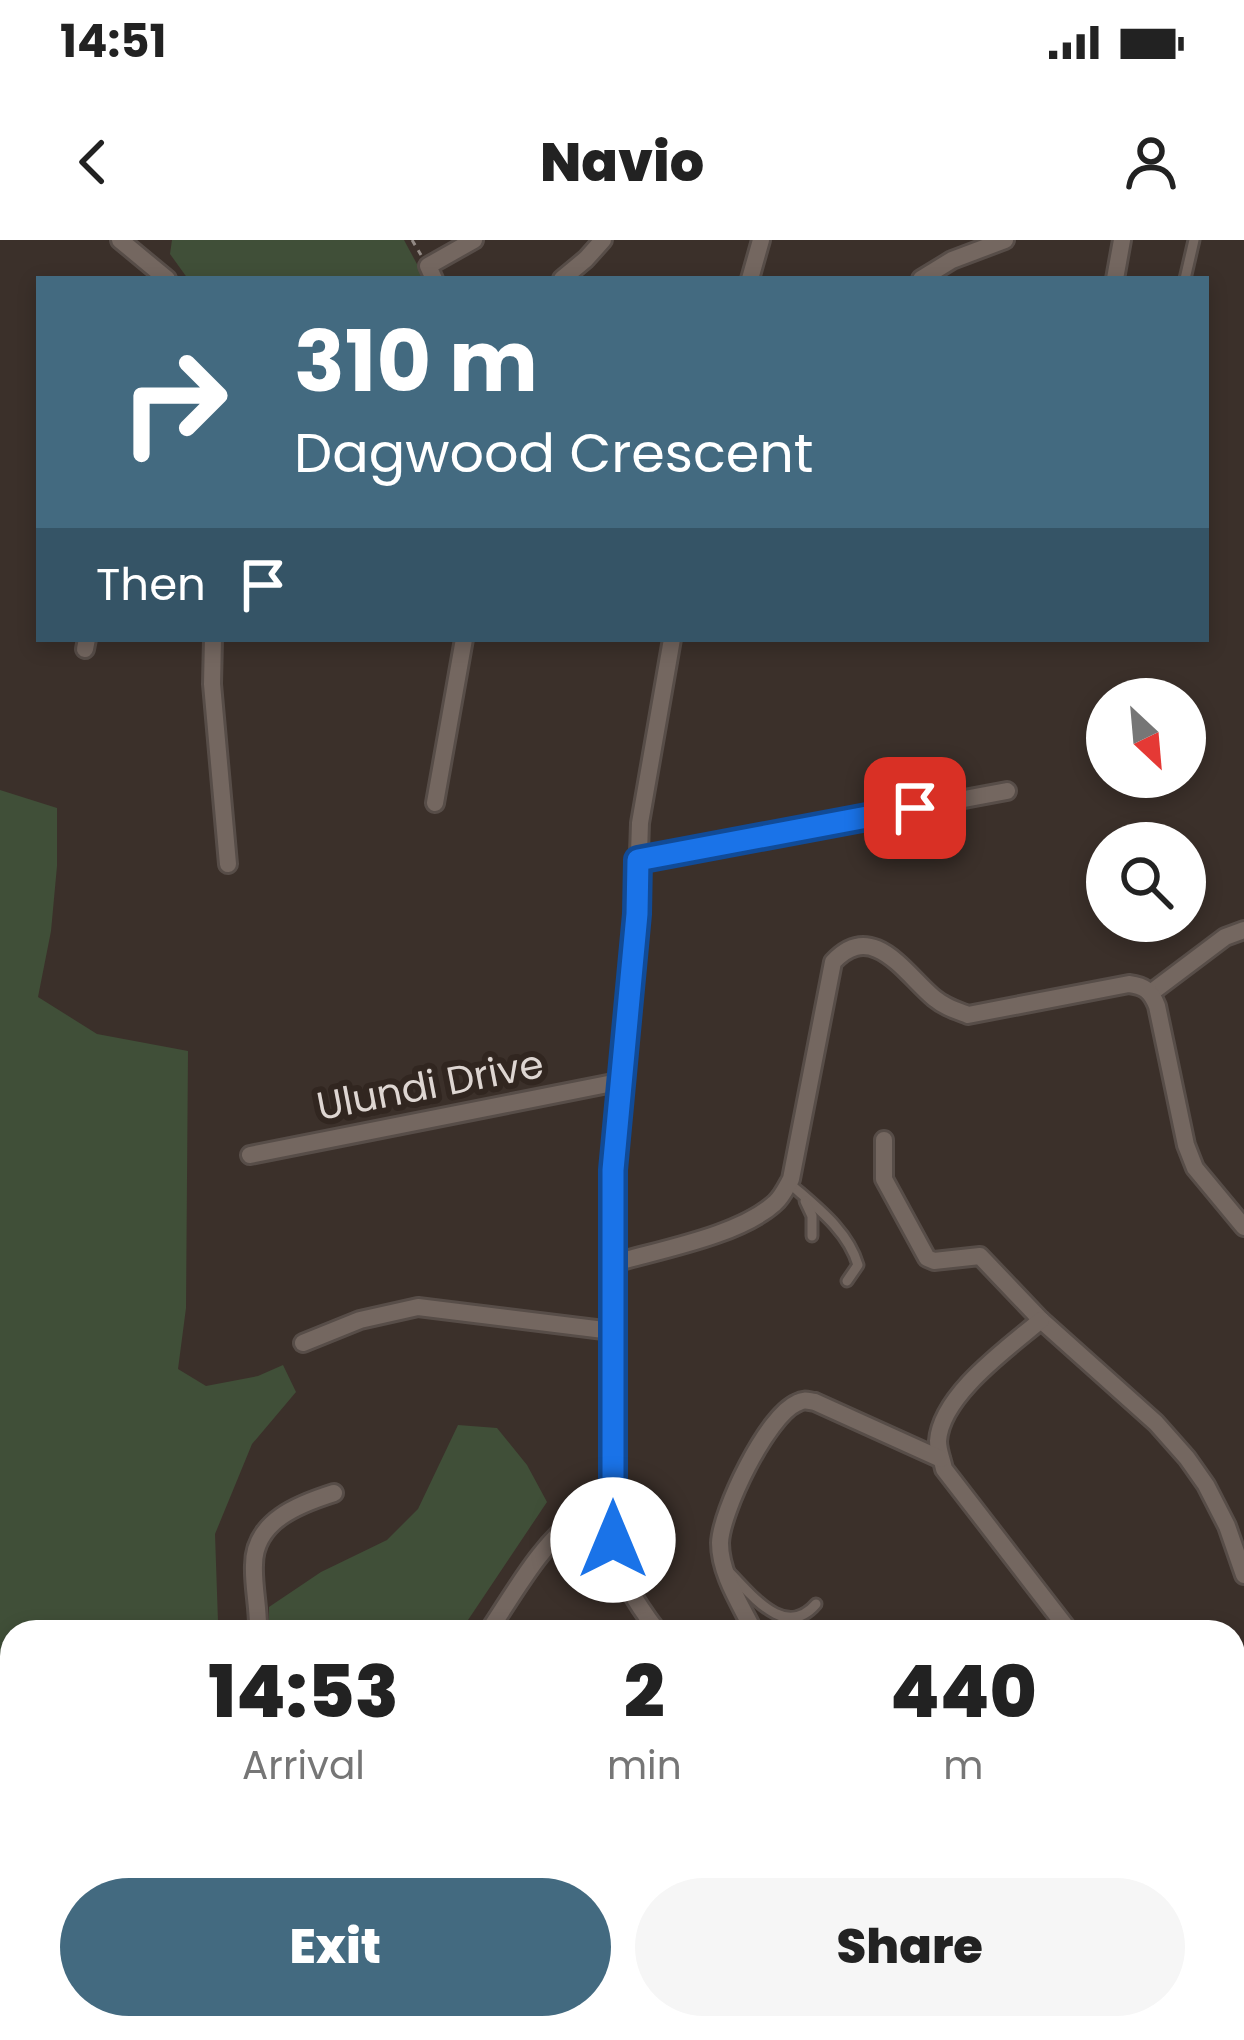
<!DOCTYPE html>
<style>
body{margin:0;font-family:Poppins,sans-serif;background:#f6f6f6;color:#222;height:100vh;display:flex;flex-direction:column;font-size:45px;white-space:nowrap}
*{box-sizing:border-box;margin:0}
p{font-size:39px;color:#767676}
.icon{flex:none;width:66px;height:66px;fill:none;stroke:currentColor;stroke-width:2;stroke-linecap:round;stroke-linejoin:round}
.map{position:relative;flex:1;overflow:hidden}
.side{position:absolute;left:0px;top:1380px;width:1245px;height:420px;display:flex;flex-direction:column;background:#fff;border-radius:36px 36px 0 0;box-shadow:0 6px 18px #0003}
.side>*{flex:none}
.top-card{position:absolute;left:36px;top:36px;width:1173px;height:366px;border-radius:0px;box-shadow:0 6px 18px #0003;background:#436a80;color:#fff;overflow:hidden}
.needle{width:78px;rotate:154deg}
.fabs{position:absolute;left:1086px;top:438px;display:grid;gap:24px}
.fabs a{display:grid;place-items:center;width:120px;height:120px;border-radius:50%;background:#fff;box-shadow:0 6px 18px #0003;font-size:60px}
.pin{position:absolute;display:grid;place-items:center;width:102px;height:102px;color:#fff;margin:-51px;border-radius:24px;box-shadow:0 6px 18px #0006}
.me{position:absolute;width:132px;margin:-66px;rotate:0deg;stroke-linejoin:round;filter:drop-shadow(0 0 9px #0008)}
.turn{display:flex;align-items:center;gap:42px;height:252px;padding:0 60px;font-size:54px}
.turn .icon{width:156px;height:156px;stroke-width:2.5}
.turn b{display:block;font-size:84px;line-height:102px}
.then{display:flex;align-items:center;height:114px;padding:0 60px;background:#0003;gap:24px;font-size:45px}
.eta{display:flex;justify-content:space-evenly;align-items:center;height:204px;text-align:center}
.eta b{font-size:72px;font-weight:800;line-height:84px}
.action{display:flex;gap:24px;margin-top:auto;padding:24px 60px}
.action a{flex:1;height:138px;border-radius:72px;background:#436a80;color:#fff;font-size:48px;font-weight:800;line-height:138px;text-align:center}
.action a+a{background:#f6f6f6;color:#222}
.status{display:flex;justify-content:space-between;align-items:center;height:84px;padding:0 60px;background:#fff;direction:ltr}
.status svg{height:33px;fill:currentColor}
header{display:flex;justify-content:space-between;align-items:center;height:156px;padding:0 60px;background:#fff;font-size:54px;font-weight:800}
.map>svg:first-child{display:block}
.green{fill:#404f38}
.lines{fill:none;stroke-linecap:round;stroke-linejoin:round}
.river{stroke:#3f5776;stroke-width:27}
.service-casing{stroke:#574d48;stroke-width:15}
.minor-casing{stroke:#574d48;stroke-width:22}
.path{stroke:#928984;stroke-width:3;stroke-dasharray:6 6;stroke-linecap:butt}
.service{stroke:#746760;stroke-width:9}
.minor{stroke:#746760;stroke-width:16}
.route-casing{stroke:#114b97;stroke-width:30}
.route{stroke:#1a73e8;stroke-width:21}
.labels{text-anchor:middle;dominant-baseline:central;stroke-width:12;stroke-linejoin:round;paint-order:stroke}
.street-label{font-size:39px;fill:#ded6d2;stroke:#312620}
</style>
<div class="status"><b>14:51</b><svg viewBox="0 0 49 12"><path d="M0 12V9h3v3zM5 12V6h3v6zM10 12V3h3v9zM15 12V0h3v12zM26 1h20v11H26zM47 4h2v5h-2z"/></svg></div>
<header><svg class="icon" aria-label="back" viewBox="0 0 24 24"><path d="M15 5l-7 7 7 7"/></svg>Navio<svg class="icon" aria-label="person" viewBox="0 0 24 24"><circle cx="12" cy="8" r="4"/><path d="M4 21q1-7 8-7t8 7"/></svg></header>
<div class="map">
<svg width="1244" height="1800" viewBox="0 0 1244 1800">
<rect width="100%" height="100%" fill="#3b302a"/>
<g class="green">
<polygon points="172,0 404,0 425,39 188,39 170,14"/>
<polygon points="0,550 57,568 57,626 51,691 38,757 97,794 188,811 186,1068 178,1129 206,1146 258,1136 283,1125 296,1152 252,1204 215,1294 218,1382 192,1392 12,1392 12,1521 0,1516"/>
<polygon points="458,1185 497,1188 527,1225 547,1262 460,1392 269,1392 269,1367 321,1332 387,1300 418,1269"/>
<polygon points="0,1544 12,1547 12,1788 415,1788 436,1800 0,1800"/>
</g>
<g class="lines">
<g class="river">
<polyline points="0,1685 12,1704"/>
<polyline points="232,1788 247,1800"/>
<polyline points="270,1800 275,1794 297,1793 306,1800"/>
</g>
<g class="service-casing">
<g id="service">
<polyline points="1185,39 1194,0"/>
<path d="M789,943C815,966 848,990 858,1025L847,1041"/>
<polyline points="805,961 812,976 812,996"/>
<path d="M729,1332C752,1355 785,1400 816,1364"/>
</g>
</g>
<g class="minor-casing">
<g id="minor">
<polyline points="120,0 167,39"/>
<polyline points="434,39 428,26 474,0"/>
<polyline points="562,39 586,19 603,0"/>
<polyline points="750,39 761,0"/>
<polyline points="921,39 952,20 1005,0"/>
<polyline points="1115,39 1122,0"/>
<polyline points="213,399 212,444 228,624"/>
<polyline points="85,409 87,399"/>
<polyline points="435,563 464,399"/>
<polyline points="638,620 1007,551"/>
<polyline points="1152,752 1225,697 1244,690"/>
<polyline points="884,900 884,939 927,1018 934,1021 980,1016 1041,1080 1156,1183 1187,1218 1206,1245 1227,1286 1244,1335"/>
<polyline points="250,915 623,841"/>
<path d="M611,1024C658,1010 739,996 775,963C782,957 786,948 791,939L833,722C873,679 905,734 934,758C945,767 955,770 968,775L1129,744C1145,746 1151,751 1157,766L1186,905L1195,928L1244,987"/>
<path d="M1041,1080C1008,1108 941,1155 938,1201C938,1211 942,1219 944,1229L1070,1392"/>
<polyline points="303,1103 360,1080 418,1067 612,1091"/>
<path d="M258,1392C259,1369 253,1347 254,1325C254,1281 299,1264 334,1253"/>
<path d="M488,1392C515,1352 540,1305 579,1276C589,1269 601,1262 612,1256"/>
<path d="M658,1392C636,1363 618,1336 613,1300V930L637,674L640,583L672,399"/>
<path d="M754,1392C741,1365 720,1334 720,1303C721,1271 767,1176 797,1163C805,1159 807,1161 815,1162L941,1219"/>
<polyline points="0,1535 12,1538"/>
<polyline points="1233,1762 1244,1758"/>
<polyline points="441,1788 464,1800"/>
<polyline points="960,1788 961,1800"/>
<polyline points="1129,1800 1160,1788"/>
</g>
</g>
<polyline class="path" points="412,0 421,15"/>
<use href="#service" class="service"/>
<use href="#minor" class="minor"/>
</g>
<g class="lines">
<g class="route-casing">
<polyline id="route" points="613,1300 613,930 637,674 638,620 915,568"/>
</g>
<use href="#route" class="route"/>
</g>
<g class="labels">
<g class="street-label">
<text transform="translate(430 845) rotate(-11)">Ulundi Drive</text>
</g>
</g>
</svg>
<div class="fabs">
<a><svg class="needle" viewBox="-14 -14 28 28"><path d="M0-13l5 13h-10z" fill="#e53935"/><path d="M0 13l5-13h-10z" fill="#767676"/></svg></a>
<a><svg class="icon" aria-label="search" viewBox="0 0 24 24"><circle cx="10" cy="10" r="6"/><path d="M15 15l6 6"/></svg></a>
</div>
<div class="pin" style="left:915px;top:568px;background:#d93025"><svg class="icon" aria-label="arrive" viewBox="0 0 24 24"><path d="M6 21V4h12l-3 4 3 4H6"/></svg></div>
<svg class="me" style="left:613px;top:1300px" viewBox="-20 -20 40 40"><circle r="19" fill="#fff"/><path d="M0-13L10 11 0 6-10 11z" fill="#1a73e8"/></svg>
<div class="top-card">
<div class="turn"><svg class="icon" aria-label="right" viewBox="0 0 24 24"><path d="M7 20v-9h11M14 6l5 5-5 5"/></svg><div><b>310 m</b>Dagwood Crescent</div></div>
<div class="then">Then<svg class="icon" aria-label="arrive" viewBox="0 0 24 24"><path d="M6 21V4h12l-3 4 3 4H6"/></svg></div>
</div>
<section class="side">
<div class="eta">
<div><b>14:53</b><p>Arrival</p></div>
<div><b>2</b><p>min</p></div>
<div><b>440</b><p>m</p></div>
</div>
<div class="action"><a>Exit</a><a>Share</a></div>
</section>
</div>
